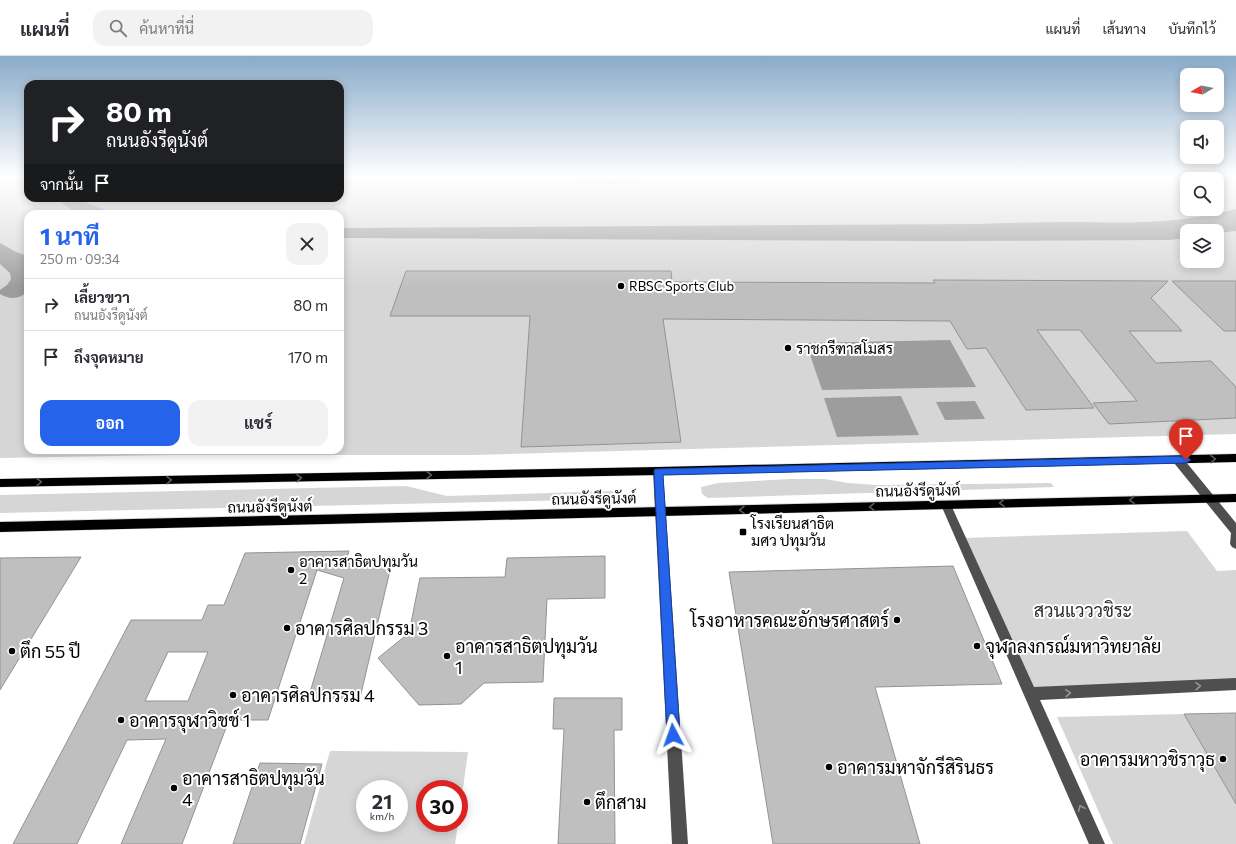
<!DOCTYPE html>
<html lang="th">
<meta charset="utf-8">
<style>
body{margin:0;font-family:Commissioner,Sarabun,sans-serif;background:#f2f2f3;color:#2b2b33;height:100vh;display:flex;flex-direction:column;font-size:15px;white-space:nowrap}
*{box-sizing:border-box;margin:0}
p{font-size:13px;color:#7c7c81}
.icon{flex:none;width:22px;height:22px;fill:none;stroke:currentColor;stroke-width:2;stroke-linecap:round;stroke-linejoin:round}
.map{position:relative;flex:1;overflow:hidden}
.drawer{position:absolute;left:24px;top:154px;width:320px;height:244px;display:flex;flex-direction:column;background:#fff;border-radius:12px;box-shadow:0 2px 10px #0003}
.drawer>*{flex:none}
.top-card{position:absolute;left:24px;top:24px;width:320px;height:122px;border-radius:12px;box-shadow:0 2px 10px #0003;background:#202124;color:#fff;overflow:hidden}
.needle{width:26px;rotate:260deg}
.tools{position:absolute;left:1180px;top:12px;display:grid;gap:8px}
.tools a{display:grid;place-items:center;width:44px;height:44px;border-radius:8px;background:#fff;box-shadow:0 2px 10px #0003;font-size:20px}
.speed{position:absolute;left:356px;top:724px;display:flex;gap:8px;font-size:20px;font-weight:700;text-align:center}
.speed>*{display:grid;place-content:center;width:52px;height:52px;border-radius:50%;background:#fff;box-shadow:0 2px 10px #0003;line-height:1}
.speed small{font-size:10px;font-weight:400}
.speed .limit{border:6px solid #d22;background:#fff;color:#111}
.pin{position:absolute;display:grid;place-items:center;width:34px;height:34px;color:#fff;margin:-41px -17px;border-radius:50% 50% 50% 0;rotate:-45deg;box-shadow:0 0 4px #0007}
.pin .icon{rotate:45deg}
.me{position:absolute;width:44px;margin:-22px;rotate:356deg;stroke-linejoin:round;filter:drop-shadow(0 0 3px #0008)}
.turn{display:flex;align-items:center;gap:14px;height:84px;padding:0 16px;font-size:18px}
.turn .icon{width:52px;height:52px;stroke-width:2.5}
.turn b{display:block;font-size:28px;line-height:34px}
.then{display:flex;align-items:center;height:38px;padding:0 16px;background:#0003;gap:8px;font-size:15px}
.round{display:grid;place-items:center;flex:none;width:42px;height:42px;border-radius:12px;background:#f2f2f3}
.overview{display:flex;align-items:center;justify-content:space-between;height:68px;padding:0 16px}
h1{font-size:24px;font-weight:700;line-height:30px;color:#2563eb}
.primary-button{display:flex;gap:8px;margin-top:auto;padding:8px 16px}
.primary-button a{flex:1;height:46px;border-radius:12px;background:#2563eb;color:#fff;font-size:16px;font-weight:700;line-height:46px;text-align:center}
.primary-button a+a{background:#f2f2f3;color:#2b2b33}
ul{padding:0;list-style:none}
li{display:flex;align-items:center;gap:12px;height:52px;padding:0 16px;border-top:1px solid #e1e1e2}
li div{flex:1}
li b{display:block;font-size:15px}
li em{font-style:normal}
header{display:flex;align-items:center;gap:24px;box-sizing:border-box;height:56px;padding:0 20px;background:#fff;border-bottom:1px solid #e1e1e2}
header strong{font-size:19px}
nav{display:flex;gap:22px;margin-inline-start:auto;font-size:14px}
.search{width:280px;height:36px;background:#f2f2f3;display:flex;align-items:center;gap:10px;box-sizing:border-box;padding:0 14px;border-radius:12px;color:#7c7c81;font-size:15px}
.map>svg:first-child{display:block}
.green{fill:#d6d6d6;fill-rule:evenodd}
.water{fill:#9d9d9d}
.building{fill:#bfbfbf;stroke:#939393;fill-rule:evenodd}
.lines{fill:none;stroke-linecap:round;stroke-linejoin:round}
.major-casing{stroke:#dbdbdb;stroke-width:1}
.minor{fill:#4f4f4f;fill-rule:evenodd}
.major{fill:#000;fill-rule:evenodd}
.oneway{stroke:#595959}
.oneway2{stroke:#959595}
.route{fill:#2563eb;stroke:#184099}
.poi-dot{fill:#000;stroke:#fff;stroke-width:1.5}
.labels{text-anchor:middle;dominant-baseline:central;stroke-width:4;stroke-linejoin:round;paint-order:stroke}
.far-poi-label{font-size:13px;fill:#000;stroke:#fff;text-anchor:start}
.poi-label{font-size:15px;fill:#000;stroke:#fff;text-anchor:start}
.street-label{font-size:15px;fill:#000;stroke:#fff}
.near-park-label{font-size:18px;fill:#2d2d2d;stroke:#fff}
.near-poi-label{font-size:18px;fill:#000;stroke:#fff;text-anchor:start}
</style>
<header>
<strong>แผนที่</strong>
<div class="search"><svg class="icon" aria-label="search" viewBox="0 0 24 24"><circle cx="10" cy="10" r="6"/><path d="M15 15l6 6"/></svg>ค้นหาที่นี่</div>
<nav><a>แผนที่</a><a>เส้นทาง</a><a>บันทึกไว้</a></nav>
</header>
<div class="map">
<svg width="1236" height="788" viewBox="0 0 1236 788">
<rect width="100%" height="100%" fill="#fff"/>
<g class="green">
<path d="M0,121H28V142H340V121H1236V378L473,399H172L0,402ZM1187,123H1217V153H1187ZM28,158H340V394H28ZM1187,175H1217V205H1187Z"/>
<polygon points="790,423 825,423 848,427 876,429 1051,427 1054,431 708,442 702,438 701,431 718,427"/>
<polygon points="406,430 447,440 616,435 624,438 622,443 0,457 0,439"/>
<polygon points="1187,475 1217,515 1236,514 1236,623 1032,632 963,482"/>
<polygon points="1184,658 1236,748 1236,788 1113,788 1057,661"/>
<path d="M330,695L468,696L459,761V733H425V767H458L455,788H304ZM365,733H399V767H365Z"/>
</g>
<g class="water">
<path d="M566,121H643C626,132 585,128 566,121Z"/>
<polygon points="55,142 80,142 82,145 116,158 78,158"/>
<path d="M1236,153V175L1217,177V175H1187V182L1169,184L932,185L340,182V172L976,168C1009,167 1041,166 1073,166C1130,167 1181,168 1236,153Z"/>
<path d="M0,187L16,196L28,200V236C18,243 11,244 0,238V234L7,229L11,223L10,217L0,208Z"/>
<polygon points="950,284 976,331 822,334 806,287"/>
<polygon points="901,340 919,379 837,381 824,342"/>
<polygon points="975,345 985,363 945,364 936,346"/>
</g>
<g class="building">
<polygon points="406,215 671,215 672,226 935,227 933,224 1168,225 1151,242 1182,275 1129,275 1156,307 1211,305 1236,331 1236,362 1109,368 1093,347 1137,345 1080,274 1037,274 1094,352 1026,354 986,292 967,293 950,265 663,263 681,386 521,391 530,260 390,260"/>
<polygon points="1172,225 1236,225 1236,275 1224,275"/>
<path d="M349,495L345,507L392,506L360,642L308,643L344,522L317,514L268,664H229L182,788H121L166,683L127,684L77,788H13L131,564H202L208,549H224L245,497ZM168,596H208L188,645H145Z"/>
<polygon points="605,500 605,542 547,543 543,626 484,627 461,648 419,649 378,602 409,577 420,522 505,521 507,502"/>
<polygon points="81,501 0,634 0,502"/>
<polygon points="953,510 1002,628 875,631 920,788 773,788 729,516"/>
<polygon points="554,642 622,642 622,674 614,674 615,788 558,788 564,673 553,673"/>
<polygon points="1236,657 1236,748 1184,658"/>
<polygon points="260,707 322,708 300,788 233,788"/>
</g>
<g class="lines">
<g class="major-casing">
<g id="major">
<polygon points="1236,398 1236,406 658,419 0,431 0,423 658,411"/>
<polygon points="1236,438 1236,446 0,476 0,466"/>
</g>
</g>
<g class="minor">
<polygon points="1178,400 1182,401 1236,467 1236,493 1232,491 1230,488 1231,477 1174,407 1173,404 1174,401"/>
<polygon points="658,411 662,412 663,415 688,788 672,788 653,415 654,412"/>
<polygon points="946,445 950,446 951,449 1034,631 1236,622 1236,634 1040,644 1105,788 1089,788 941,449 942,446"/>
</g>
<use href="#major" class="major"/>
</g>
<defs><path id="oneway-chevron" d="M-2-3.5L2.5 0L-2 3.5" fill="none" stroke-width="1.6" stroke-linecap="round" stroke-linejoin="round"/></defs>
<g class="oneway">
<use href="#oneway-chevron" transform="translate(1213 403) rotate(-1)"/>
<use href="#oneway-chevron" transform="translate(429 419) rotate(-1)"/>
<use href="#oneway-chevron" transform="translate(299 422) rotate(-1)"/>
<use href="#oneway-chevron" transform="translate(169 424) rotate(-1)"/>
<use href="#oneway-chevron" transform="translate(39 426) rotate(-1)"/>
<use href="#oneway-chevron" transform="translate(1132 444) rotate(179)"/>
<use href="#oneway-chevron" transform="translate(1002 447) rotate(179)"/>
<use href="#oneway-chevron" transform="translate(872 451) rotate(179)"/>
<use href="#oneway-chevron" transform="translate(742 454) rotate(179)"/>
</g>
<g class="oneway2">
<use href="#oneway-chevron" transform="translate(1198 630) rotate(-3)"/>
<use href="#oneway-chevron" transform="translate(1068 637) rotate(-3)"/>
<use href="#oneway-chevron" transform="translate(1081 752) rotate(-114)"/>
</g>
<linearGradient id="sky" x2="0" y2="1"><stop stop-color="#8aabca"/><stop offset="0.52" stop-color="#fff"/><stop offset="1" stop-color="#fff" stop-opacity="0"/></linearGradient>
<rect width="1236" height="232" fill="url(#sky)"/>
<polygon class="route" points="1186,400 1191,404 1186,407 663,419 680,679 678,684 673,685 669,684 667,679 654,415 655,413"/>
<g class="poi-dot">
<circle cx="621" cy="230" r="4"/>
<circle cx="788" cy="292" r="4"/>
<rect x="739" y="472" width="8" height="8" rx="2"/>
<circle cx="291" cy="514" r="4"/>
<circle cx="897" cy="564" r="4"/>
<circle cx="287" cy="572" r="4"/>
<circle cx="977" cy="590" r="4"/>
<circle cx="12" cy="595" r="4"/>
<circle cx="447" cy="600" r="4"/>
<circle cx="233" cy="639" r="4"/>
<circle cx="121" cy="664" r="4"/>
<circle cx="1223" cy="703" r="4"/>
<circle cx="829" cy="711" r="4"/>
<circle cx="174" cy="732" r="4"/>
<circle cx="587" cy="746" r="4"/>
</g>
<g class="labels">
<g class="far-poi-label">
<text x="629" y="230">RBSC Sports Club</text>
</g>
<g class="poi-label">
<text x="796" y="292">ราชกรีฑาสโมสร</text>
<text x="751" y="467">โรงเรียนสาธิต<tspan x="751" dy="17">มศว ปทุมวัน</tspan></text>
<text x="299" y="505">อาคารสาธิตปทุมวัน<tspan x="299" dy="17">2</tspan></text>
</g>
<g class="street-label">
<text transform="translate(918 434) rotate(-1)">ถนนอังรีดูนังต์</text>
<text transform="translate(594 442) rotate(-1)">ถนนอังรีดูนังต์</text>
<text transform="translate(270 450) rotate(-1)">ถนนอังรีดูนังต์</text>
</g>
<g class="near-park-label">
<text x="1083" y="554">สวนแวววชิระ</text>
</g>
<g class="near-poi-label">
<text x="889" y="564" text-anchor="end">โรงอาหารคณะอักษรศาสตร์</text>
<text x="295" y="572">อาคารศิลปกรรม 3</text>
<text x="455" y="590">อาคารสาธิตปทุมวัน<tspan x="455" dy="21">1</tspan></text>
<text x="985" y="590">จุฬาลงกรณ์มหาวิทยาลัย</text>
<text x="20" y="595">ตึก 55 ปี</text>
<text x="241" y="639">อาคารศิลปกรรม 4</text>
<text x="129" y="664">อาคารจุฬาวิชช์ 1</text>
<text x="1215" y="703" text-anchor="end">อาคารมหาวชิราวุธ</text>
<text x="837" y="711">อาคารมหาจักรีสิรินธร</text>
<text x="182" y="722">อาคารสาธิตปทุมวัน<tspan x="182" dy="21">4</tspan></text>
<text x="595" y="746">ตึกสาม</text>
</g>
</g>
</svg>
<div class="tools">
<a><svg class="needle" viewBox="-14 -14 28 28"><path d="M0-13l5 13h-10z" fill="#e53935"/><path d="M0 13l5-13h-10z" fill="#7c7c81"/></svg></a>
<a><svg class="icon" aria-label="sound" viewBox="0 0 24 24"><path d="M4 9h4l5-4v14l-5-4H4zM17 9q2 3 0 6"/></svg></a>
<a><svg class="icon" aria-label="search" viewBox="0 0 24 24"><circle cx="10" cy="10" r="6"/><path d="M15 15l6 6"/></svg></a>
<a><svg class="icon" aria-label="layers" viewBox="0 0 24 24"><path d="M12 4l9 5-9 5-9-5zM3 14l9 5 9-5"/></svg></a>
</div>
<div class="speed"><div>21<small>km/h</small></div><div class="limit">30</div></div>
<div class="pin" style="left:1186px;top:404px;background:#d93025"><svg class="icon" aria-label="arrive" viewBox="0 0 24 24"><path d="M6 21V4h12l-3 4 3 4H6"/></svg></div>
<svg class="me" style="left:673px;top:679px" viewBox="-20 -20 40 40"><path d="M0-17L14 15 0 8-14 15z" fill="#2563eb" stroke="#fff" stroke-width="4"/></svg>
<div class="top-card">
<div class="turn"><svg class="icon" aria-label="right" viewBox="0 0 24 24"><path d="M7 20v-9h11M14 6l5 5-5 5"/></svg><div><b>80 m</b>ถนนอังรีดูนังต์</div></div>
<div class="then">จากนั้น<svg class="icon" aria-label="arrive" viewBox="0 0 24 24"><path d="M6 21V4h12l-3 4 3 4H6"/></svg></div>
</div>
<section class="drawer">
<div class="overview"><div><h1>1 นาที</h1><p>250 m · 09:34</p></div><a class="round"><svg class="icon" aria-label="close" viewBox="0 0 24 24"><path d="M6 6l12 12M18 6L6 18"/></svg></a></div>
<ul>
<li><svg class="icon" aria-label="right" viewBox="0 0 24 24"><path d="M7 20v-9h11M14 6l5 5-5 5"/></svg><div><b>เลี้ยวขวา</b><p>ถนนอังรีดูนังต์</p></div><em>80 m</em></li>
<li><svg class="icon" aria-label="arrive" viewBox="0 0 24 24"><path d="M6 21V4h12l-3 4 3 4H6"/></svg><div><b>ถึงจุดหมาย</b></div><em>170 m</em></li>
</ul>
<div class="primary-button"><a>ออก</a><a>แชร์</a></div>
</section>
</div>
